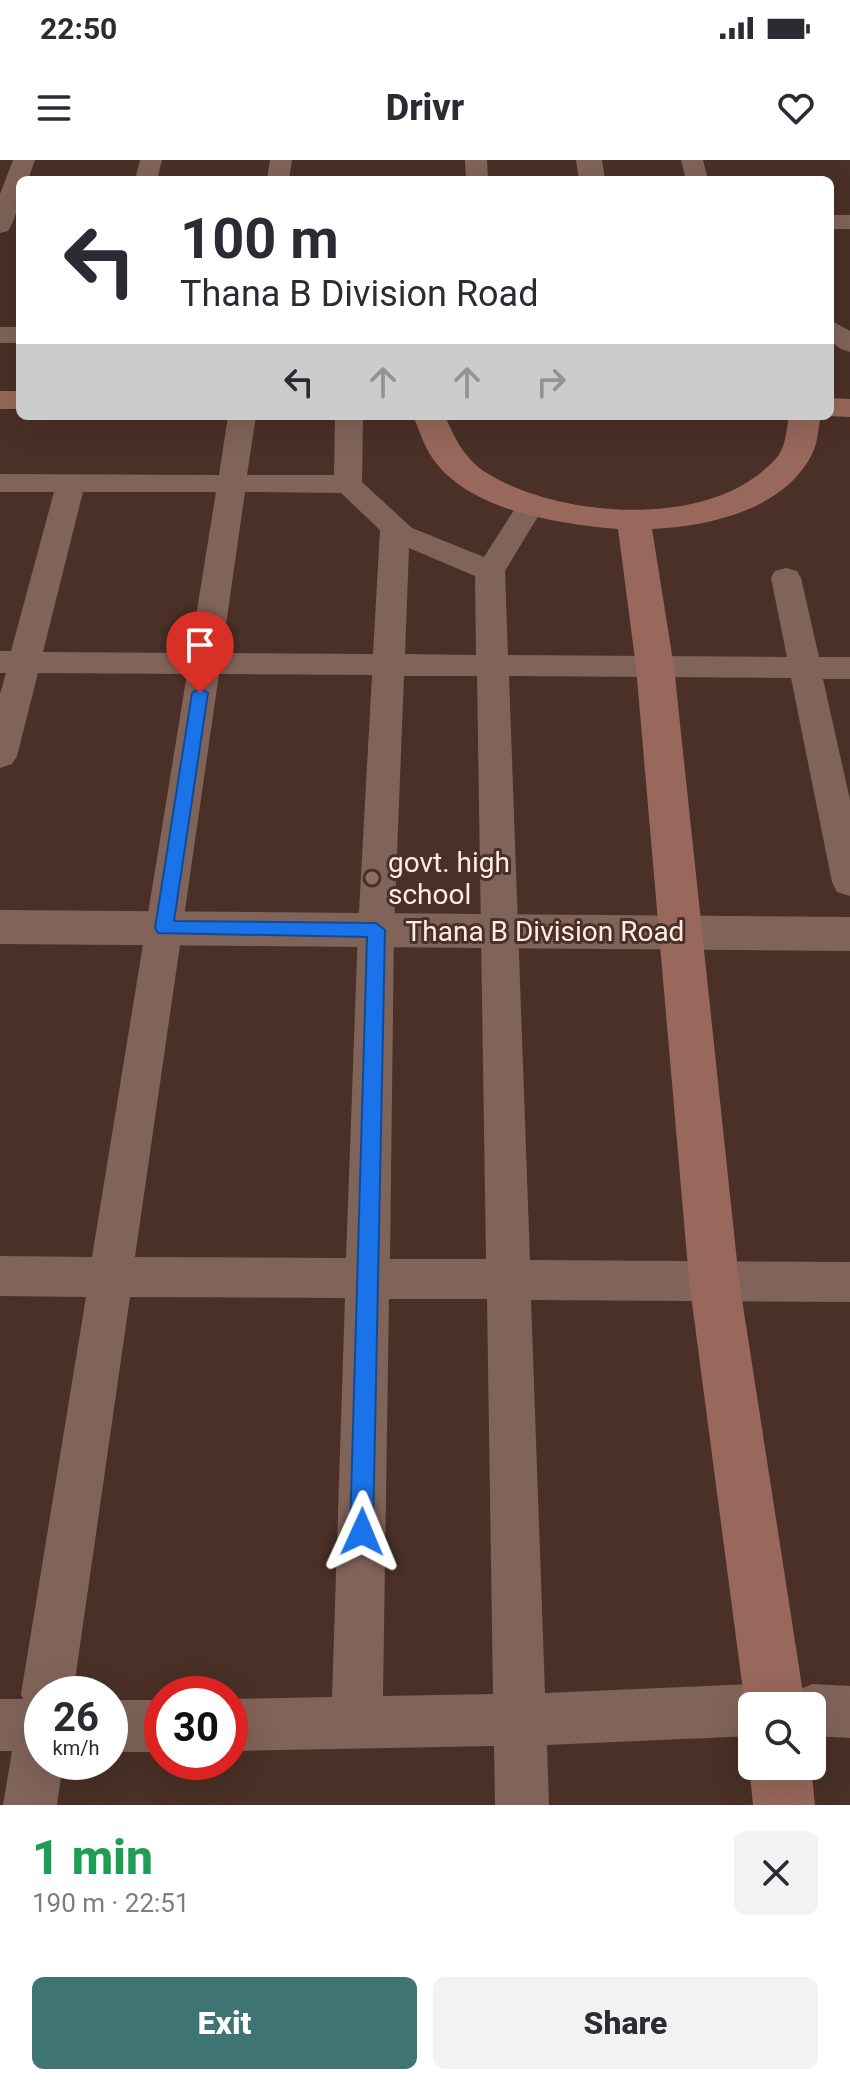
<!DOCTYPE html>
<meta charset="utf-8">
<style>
body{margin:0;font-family:Roboto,sans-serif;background:#f2f2f3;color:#2b2b33;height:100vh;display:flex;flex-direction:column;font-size:30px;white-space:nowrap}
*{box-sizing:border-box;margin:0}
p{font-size:26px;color:#7c7c81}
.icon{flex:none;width:44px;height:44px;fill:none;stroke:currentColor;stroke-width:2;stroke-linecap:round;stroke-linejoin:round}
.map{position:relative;height:1645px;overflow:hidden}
.drawer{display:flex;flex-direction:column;background:#fff;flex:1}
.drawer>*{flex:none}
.top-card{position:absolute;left:16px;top:16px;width:818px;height:244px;border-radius:12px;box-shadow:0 8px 32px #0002;background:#fff;color:#2b2b33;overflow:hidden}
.controls{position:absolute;left:738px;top:1532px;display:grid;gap:16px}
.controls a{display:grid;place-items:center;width:88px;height:88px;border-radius:12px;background:#fff;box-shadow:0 8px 32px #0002;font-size:40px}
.speed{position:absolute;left:24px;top:1516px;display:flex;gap:16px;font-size:40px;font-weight:700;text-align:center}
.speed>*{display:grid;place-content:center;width:104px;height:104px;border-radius:50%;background:#fff;box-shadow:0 8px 32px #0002;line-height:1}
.speed small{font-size:20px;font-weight:400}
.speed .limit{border:12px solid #d22;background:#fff;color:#111}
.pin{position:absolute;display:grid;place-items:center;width:68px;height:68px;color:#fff;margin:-82px -34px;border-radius:50% 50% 50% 0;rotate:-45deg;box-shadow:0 0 8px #0007}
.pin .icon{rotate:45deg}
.me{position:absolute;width:88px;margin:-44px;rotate:1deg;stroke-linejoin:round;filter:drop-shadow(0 0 6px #0008)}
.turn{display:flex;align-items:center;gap:28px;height:168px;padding:0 32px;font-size:36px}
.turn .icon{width:104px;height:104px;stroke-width:2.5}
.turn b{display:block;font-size:56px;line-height:68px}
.lanes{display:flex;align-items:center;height:76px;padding:0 32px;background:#0003;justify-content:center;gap:40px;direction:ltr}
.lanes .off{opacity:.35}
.round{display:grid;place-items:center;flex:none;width:84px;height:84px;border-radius:12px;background:#f2f2f3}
.headline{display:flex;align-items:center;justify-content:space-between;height:136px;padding:0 32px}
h1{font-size:48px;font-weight:800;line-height:60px;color:#1e9e55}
.action{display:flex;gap:16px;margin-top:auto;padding:16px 32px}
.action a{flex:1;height:92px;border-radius:12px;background:#3e7474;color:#fff;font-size:32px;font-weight:800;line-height:92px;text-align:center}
.action a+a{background:#f2f2f3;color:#2b2b33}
.status{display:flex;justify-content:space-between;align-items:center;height:56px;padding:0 40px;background:#fff;direction:ltr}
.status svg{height:22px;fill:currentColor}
header{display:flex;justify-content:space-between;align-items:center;height:104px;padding:0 32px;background:#fff;font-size:36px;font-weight:800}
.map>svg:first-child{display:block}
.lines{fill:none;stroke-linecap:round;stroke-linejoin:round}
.minor{fill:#816459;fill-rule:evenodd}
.tertiary{fill:#816459;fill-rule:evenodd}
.secondary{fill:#97685b;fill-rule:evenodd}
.route{fill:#1a73e8;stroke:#114b97;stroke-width:2}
.education-dot{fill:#8d6e63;stroke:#4a3026;stroke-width:3}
.labels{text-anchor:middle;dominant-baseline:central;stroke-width:6;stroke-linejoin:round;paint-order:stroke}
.poi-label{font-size:28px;fill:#feede6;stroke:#4a3026;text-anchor:start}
.street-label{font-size:28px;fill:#feede6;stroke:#4a3026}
</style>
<div class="status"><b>22:50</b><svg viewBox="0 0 49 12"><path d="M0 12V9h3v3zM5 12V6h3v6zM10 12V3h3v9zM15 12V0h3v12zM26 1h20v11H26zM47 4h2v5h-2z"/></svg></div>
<header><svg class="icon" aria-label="menu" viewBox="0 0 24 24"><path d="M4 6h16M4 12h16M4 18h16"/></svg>Drivr<svg class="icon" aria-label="heart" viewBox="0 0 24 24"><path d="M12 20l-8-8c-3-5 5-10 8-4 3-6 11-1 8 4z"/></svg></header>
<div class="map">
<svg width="850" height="1645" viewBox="0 0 850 1645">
<rect width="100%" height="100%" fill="#4a3026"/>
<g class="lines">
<g class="minor">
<path d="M13,0H35L28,20H20C20,39 18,55 8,71L0,73V34Z"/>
<polygon points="140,0 162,0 157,20 135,20"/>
<polygon points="270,0 292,0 289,20 267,20"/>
<polygon points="465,0 487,0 488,20 466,20"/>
<polygon points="681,0 703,0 708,20 686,20"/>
<rect x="830" y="55" width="20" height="14"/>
<polygon points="830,160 850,171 850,192 841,189 830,181"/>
<rect x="0" y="167" width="20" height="16"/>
<path d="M228,256H256L247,315H334L335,256H363L362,322L412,368L484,397L521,339L531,336L541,339L545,345L505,411L508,495L787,497L771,418L775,411L786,408L797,411L801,418L819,497H850V519H823L850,640V736L837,732L832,722L791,518L509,516L530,1100L850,1102V1142L531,1140L545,1533L752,1524L770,1532L776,1546H752V1576L547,1585L549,1645H495L494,1586L230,1591V1539L332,1537L345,1138L130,1137L73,1534H42V1602H63L57,1645H3L12,1591H0V1539H23L21,1534L86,1137L0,1136V1096L92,1097L187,514L38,513L17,596L12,604L0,608V534L6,513H0V491H11L54,332H0V314L219,315ZM83,332H216L190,493L43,492ZM245,332L341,333L380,370L373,494L222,493ZM409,388L475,416L476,495L405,494ZM219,514L372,515L358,770L346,1098L135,1097ZM404,516H477L486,1099H390L394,770ZM389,1139H487L493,1534L383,1536Z"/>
<polygon points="812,1524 850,1526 850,1578 812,1576 812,1546 788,1546 794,1532"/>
<rect x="110" y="1540" width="52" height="52"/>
</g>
<g class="tertiary">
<polygon points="576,0 602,0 605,20 579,20"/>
<polygon points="0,750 850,757 850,791 0,784"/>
</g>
<g class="secondary">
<rect x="0" y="231" width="20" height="18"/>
<polygon points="830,238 850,239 850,257 828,256"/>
<path d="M413,256H445C454,277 463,296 482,310C551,356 687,367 755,317C764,310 775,302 781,291C786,281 787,267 789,256H821C818,268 818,281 813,292C787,349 708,367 652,369L674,507L739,1120L805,1546H752V1563L745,1546L689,1120L636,507L618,369C557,364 461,350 428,291C422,280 418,267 413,256Z"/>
<polygon points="752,1600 752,1606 811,1606 815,1645 753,1645 749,1606"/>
</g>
</g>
<polygon class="route" points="200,528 208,533 174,761 376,763 385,770 373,1372 370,1381 362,1384 353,1381 350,1372 367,777 158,773 155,768 192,533"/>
<circle class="education-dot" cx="372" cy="718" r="8"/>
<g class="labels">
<g class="poi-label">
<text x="388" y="702">govt. high<tspan x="388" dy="32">school</tspan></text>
</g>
<g class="street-label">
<text x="545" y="771">Thana B Division Road</text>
</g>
</g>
</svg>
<div class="controls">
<a><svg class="icon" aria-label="search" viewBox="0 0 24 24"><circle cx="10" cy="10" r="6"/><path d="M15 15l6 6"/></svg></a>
</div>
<div class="speed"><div>26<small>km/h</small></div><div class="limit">30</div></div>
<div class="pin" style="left:200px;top:533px;background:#d93025"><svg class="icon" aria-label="arrive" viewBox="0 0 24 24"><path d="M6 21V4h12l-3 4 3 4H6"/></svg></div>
<svg class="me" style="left:362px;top:1372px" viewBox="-20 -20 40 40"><path d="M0-17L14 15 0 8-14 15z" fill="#1a73e8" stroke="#fff" stroke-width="4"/></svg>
<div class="top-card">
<div class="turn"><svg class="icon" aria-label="left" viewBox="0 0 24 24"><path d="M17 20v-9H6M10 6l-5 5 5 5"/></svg><div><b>100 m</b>Thana B Division Road</div></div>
<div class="lanes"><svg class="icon" aria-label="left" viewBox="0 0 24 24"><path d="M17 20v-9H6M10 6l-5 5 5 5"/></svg><svg class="icon off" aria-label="ahead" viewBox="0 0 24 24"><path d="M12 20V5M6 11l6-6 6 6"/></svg><svg class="icon off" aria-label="ahead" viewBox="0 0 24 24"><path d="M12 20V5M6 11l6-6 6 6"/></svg><svg class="icon off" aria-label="right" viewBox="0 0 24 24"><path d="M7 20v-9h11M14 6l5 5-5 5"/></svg></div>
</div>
</div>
<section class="drawer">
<div class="headline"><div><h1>1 min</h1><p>190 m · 22:51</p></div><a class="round"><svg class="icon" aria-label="close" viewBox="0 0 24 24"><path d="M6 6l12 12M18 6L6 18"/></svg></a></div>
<div class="action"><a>Exit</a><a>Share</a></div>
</section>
